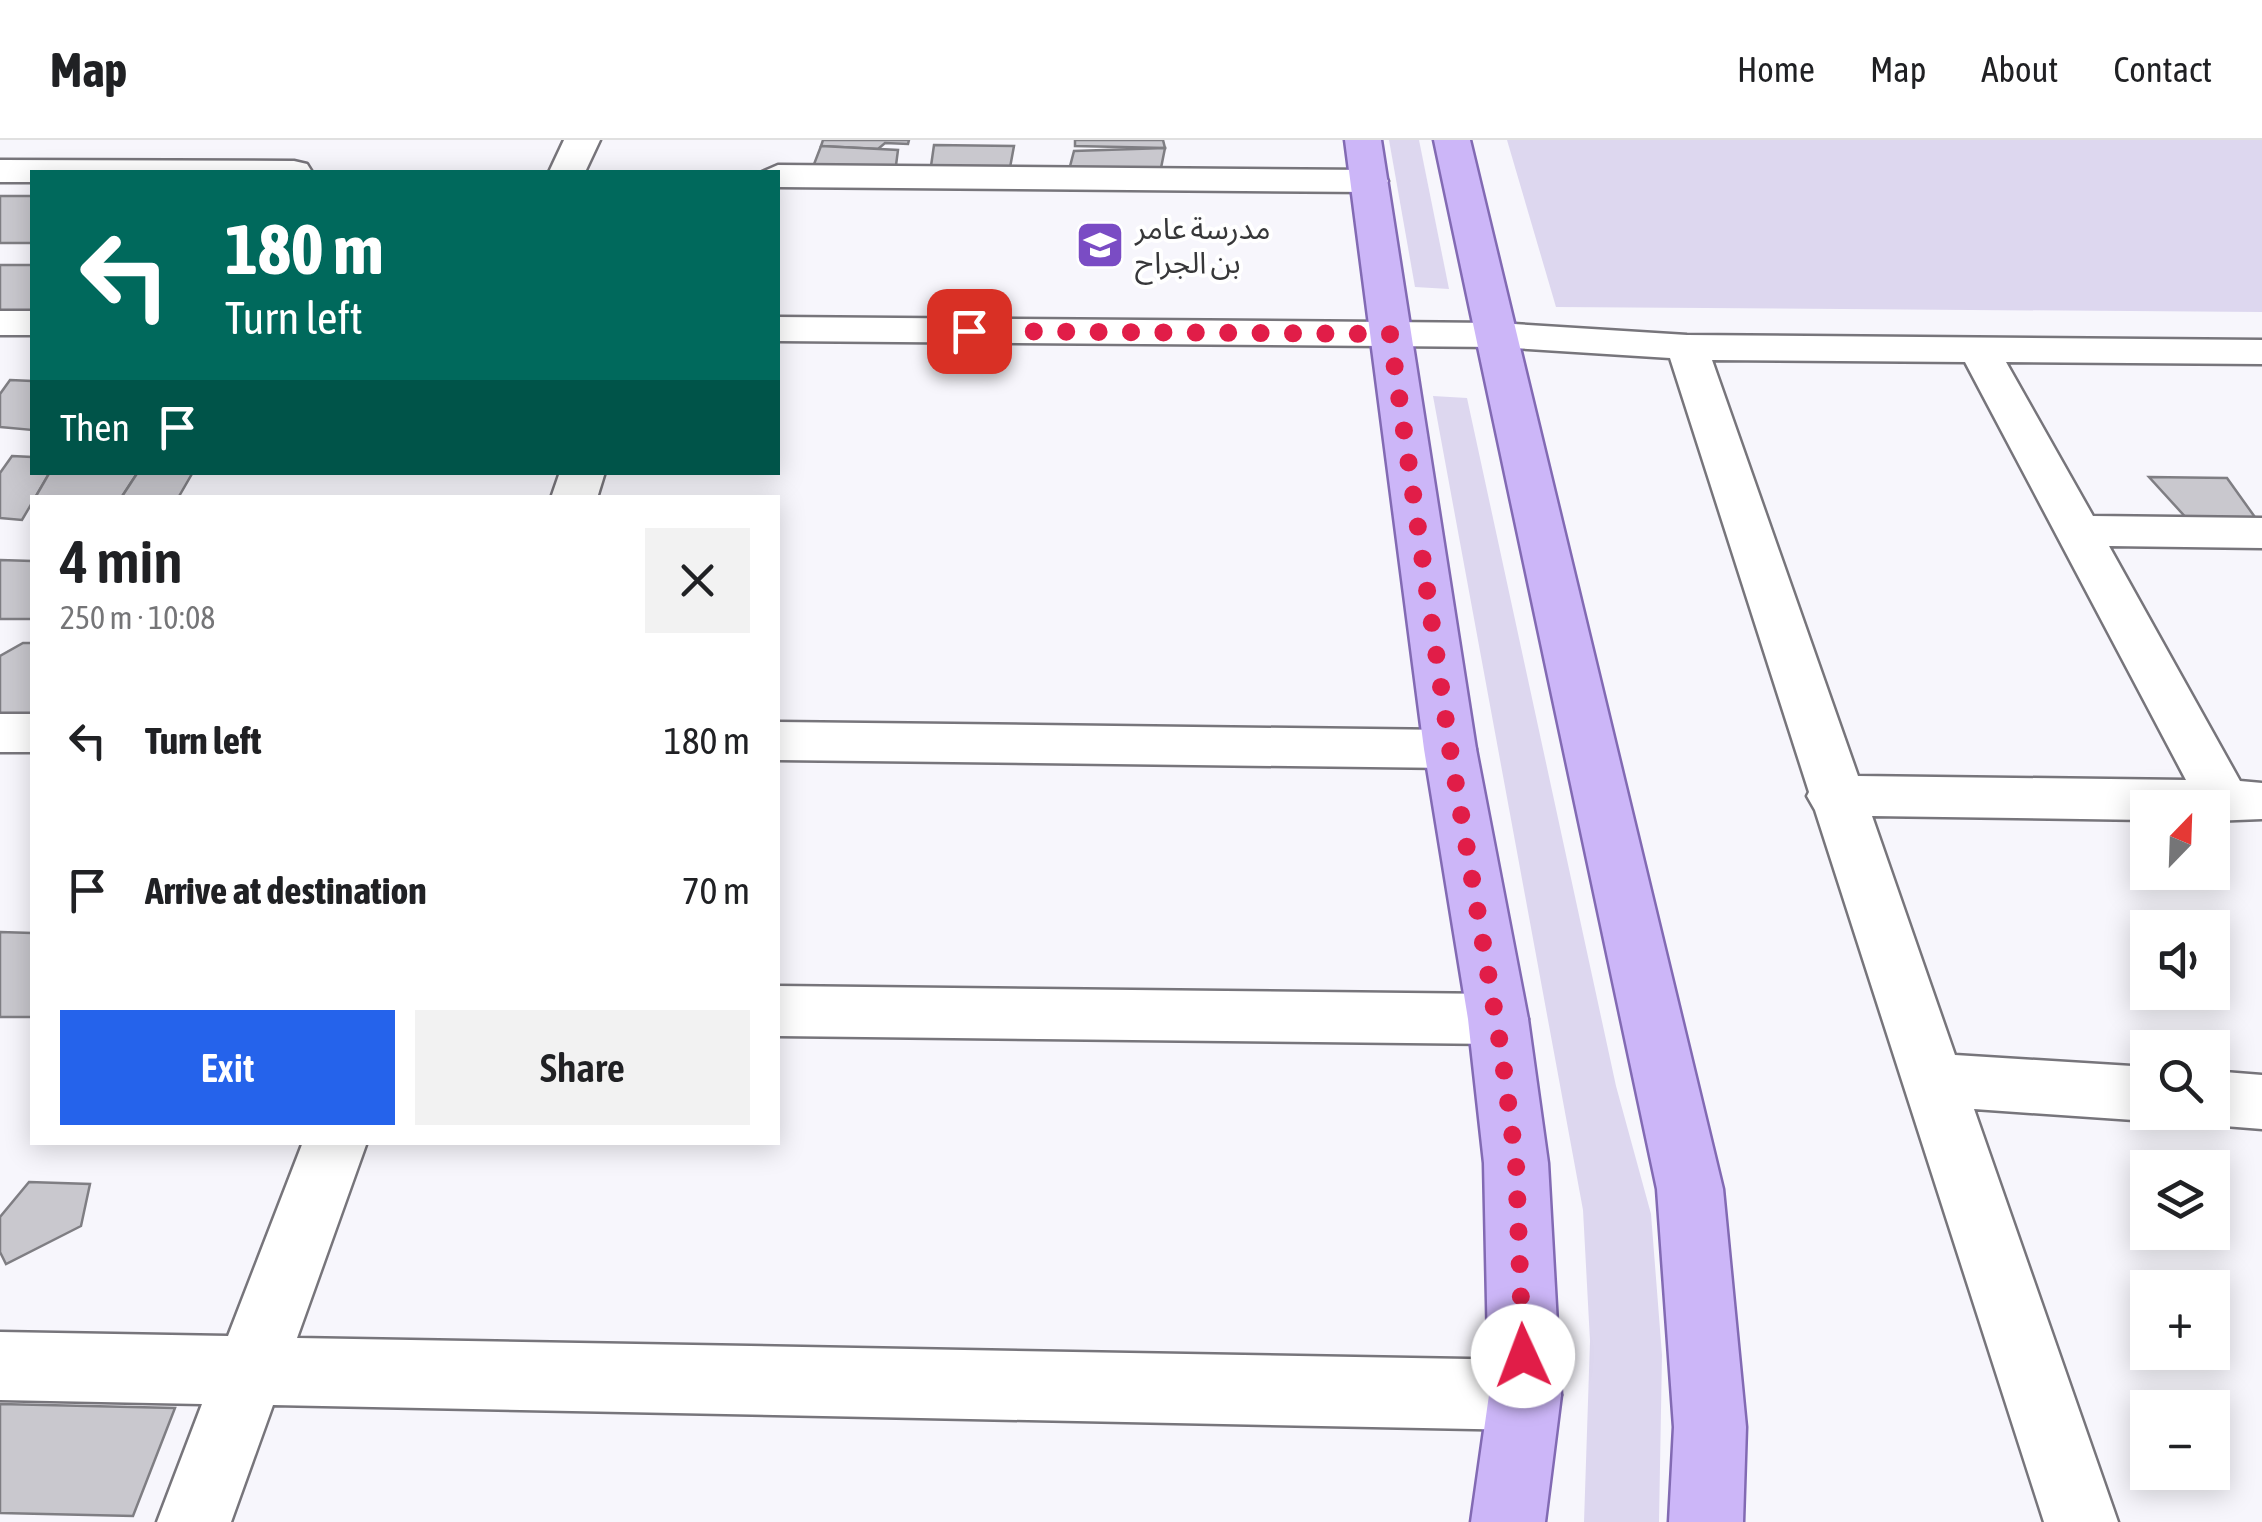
<!DOCTYPE html>
<meta charset="utf-8">
<style>
body{margin:0;font-family:"Asap Condensed","Noto Sans Arabic",sans-serif;background:#f2f2f2;color:#202124;height:100vh;display:flex;flex-direction:column;font-size:38px;white-space:nowrap}
*{box-sizing:border-box;margin:0}
p{font-size:32px;color:#757577}
.icon{flex:none;width:55px;height:55px;fill:none;stroke:currentColor;stroke-width:2;stroke-linecap:round;stroke-linejoin:round}
.map{position:relative;flex:1;overflow:hidden}
.details{position:absolute;left:30px;top:355px;width:750px;height:650px;display:flex;flex-direction:column;background:#fff;border-radius:0px;box-shadow:0 5px 25px #0003}
.details>*{flex:none}
.hud{position:absolute;left:30px;top:30px;width:750px;height:305px;border-radius:0px;box-shadow:0 5px 25px #0003;background:#00695c;color:#fff;overflow:hidden}
.needle{width:65px;rotate:23deg}
.buttons{position:absolute;left:2130px;top:650px;display:grid;gap:20px}
.buttons a{display:grid;place-items:center;width:100px;height:100px;border-radius:0px;background:#fff;box-shadow:0 5px 25px #0003;font-size:50px}
.pin{position:absolute;display:grid;place-items:center;width:85px;height:85px;color:#fff;margin:-42px;border-radius:20px;box-shadow:0 5px 15px #0006}
.me{position:absolute;width:110px;margin:-55px;rotate:358deg;stroke-linejoin:round;filter:drop-shadow(0 0 8px #0008)}
.turn{display:flex;align-items:center;gap:35px;height:210px;padding:0 30px;font-size:45px}
.turn .icon{width:130px;height:130px;stroke-width:2.5}
.turn b{display:block;font-size:70px;line-height:85px}
.then{display:flex;align-items:center;height:95px;padding:0 30px;background:#0003;gap:20px;font-size:38px}
.round{display:grid;place-items:center;flex:none;width:105px;height:105px;border-radius:0px;background:#f2f2f2}
.summary{display:flex;align-items:center;justify-content:space-between;height:170px;padding:0 30px}
h1{font-size:60px;font-weight:600;line-height:75px}
.button{display:flex;gap:20px;margin-top:auto;padding:20px 30px}
.button a{flex:1;height:115px;border-radius:0px;background:#2563eb;color:#fff;font-size:40px;font-weight:600;line-height:115px;text-align:center}
.button a+a{background:#f2f2f2;color:#202124}
ul{padding:0;list-style:none}
li{display:flex;align-items:center;gap:30px;height:150px;padding:0 30px}
li div{flex:1}
li b{display:block;font-size:38px}
li em{font-style:normal}
header{display:flex;align-items:center;gap:60px;box-sizing:border-box;height:140px;padding:0 50px;background:#fff;border-bottom:2px solid #e0e0e0}
header strong{font-size:48px}
nav{display:flex;gap:55px;margin-inline-start:auto;font-size:35px}
.map>svg:first-child{display:block}
.green{fill:#ddd7ef}
.building{fill:#c9c8ce;stroke:#7f7e83;stroke-width:2.5}
.lines{fill:none;stroke-linecap:round;stroke-linejoin:round}
.minor-casing{stroke:#77757b;stroke-width:5}
.major-casing{stroke:#826ab3;stroke-width:5}
.minor{fill:#fff;fill-rule:evenodd}
.major{fill:#ccb6f8;fill-rule:evenodd}
.route{stroke:#e11d48;stroke-width:18;stroke-dasharray:0 32.4}
.labels{text-anchor:middle;dominant-baseline:central;stroke-width:8;stroke-linejoin:round;paint-order:stroke}
.far-poi-label{font-size:30px;fill:#373739;stroke:#fff;text-anchor:start}
</style>
<header>
<strong>Map</strong>
<nav><a>Home</a><a>Map</a><a>About</a><a>Contact</a></nav>
</header>
<div class="map">
<svg width="2262" height="1382" viewBox="0 0 2262 1382">
<rect width="100%" height="100%" fill="#f7f6fc"/>
<g class="green">
<polygon points="1389,0 1419,0 1449,149 1415,147"/>
<polygon points="1507,0 2262,0 2262,172 1556,167"/>
<polygon points="1433,256 1467,258 1616,946 1651,1074 1662,1215 1659,1382 1584,1382 1590,1201 1583,1070"/>
</g>
<g class="building">
<polygon points="823,0 909,0 908,4 885,3 878,9 821,6"/>
<polygon points="1075,0 1163,0 1165,8 1075,6"/>
<polygon points="934,5 1014,6 1009,33 930,33"/>
<polygon points="821,6 898,10 895,33 811,32"/>
<polygon points="1165,8 1160,33 1068,34 1074,11"/>
<rect x="0" y="56" width="32" height="47"/>
<rect x="0" y="125" width="32" height="48"/>
<polygon points="10,240 32,241 32,290 0,287 0,254"/>
<polygon points="12,316 32,317 32,332 50,332 22,380 0,378 0,333"/>
<polygon points="50,332 138,332 121,358 35,358"/>
<polygon points="138,332 193,332 178,358 121,358"/>
<polygon points="2149,337 2227,338 2262,387 2190,382"/>
<polygon points="0,420 32,421 32,479 0,479"/>
<polygon points="23,503 32,503 32,583 0,582 0,516"/>
<polygon points="0,792 32,793 32,877 0,877"/>
<polygon points="29,1042 90,1044 81,1086 6,1124 0,1112 0,1077"/>
<polygon points="0,1264 175,1268 133,1376 0,1373"/>
</g>
<g class="lines">
<g class="minor-casing">
<g id="minor">
<polygon points="564,0 600,0 585,32 549,32"/>
<polygon points="0,20 294,21 307,24 312,32 32,32 32,42 0,42"/>
<polygon points="778,25 1370,30 1383,33 1388,41 1383,49 1370,52 778,47 778,32 762,32"/>
<rect x="0" y="171" width="32" height="24"/>
<path d="M778,177L1498,183L1687,195L2262,200V224L2006,222L2093,376L2262,378V408L2109,406L2240,641L2262,643V679L2212,681V668H2148V680L1872,676L1955,915L2148,927V972H2170L2148,981L1974,969L2118,1382H2044L1815,670L1807,656L1809,652L1670,218L1498,207L778,201ZM1712,220L1965,222L2186,640L1858,636Z"/>
<polygon points="560,332 605,332 597,358 551,358"/>
<rect x="0" y="574" width="32" height="38"/>
<polygon points="778,582 1450,590 1469,596 1476,609 1469,622 1450,628 778,620"/>
<polygon points="778,846 1498,854 1519,861 1528,879 1519,897 1498,904 778,896"/>
<polygon points="2212,931 2262,935 2262,989 2212,985 2190,977 2188,972 2212,972"/>
<polygon points="303,1002 367,1002 297,1198 1525,1220 1550,1230 1561,1255 1550,1280 1525,1290 273,1265 231,1382 157,1382 202,1264 0,1260 0,1192 228,1196"/>
</g>
</g>
<g class="major-casing">
<g id="major">
<polygon points="1345,0 1381,0 1476,609 1528,879 1548,1023 1561,1255 1545,1382 1471,1382 1489,1255 1484,1023 1468,879 1424,609"/>
<polygon points="1434,0 1470,0 1723,1049 1746,1287 1743,1382 1669,1382 1674,1287 1657,1049"/>
</g>
</g>
<use href="#minor" class="minor"/>
<use href="#major" class="major"/>
</g>
<g class="lines">
<polyline class="route" points="969,191 1390,194 1450,609 1502,915 1516,1023 1523,1216"/>
</g>
<defs>
<g id="school-square" transform="scale(2.5)"><rect x="-9" y="-9" width="18" height="18" rx="4" fill="#7a4cc4" stroke="#fff"/><path d="M0-5L7-2L0 1L-7-2ZM-4 1L0 2.5L4 1V4Q0 6-4 4Z" fill="#fff"/></g>
</defs>
<g fill-rule="evenodd">
<use href="#school-square" x="1100" y="105"/>
</g>
<g class="labels">
<g class="far-poi-label">
<text x="1135" y="88">مدرسة عامر<tspan x="1135" dy="34">بن الجراح</tspan></text>
</g>
</g>
</svg>
<div class="buttons">
<a><svg class="needle" viewBox="-14 -14 28 28"><path d="M0-13l5 13h-10z" fill="#e53935"/><path d="M0 13l5-13h-10z" fill="#757577"/></svg></a>
<a><svg class="icon" aria-label="sound" viewBox="0 0 24 24"><path d="M4 9h4l5-4v14l-5-4H4zM17 9q2 3 0 6"/></svg></a>
<a><svg class="icon" aria-label="search" viewBox="0 0 24 24"><circle cx="10" cy="10" r="6"/><path d="M15 15l6 6"/></svg></a>
<a><svg class="icon" aria-label="layers" viewBox="0 0 24 24"><path d="M12 4l9 5-9 5-9-5zM3 14l9 5 9-5"/></svg></a>
<a>+</a>
<a>−</a>
</div>
<div class="pin" style="left:969px;top:191px;background:#d93025"><svg class="icon" aria-label="arrive" viewBox="0 0 24 24"><path d="M6 21V4h12l-3 4 3 4H6"/></svg></div>
<svg class="me" style="left:1523px;top:1216px" viewBox="-20 -20 40 40"><circle r="19" fill="#fff"/><path d="M0-13L10 11 0 6-10 11z" fill="#e11d48"/></svg>
<div class="hud">
<div class="turn"><svg class="icon" aria-label="left" viewBox="0 0 24 24"><path d="M17 20v-9H6M10 6l-5 5 5 5"/></svg><div><b>180 m</b>Turn left</div></div>
<div class="then">Then<svg class="icon" aria-label="arrive" viewBox="0 0 24 24"><path d="M6 21V4h12l-3 4 3 4H6"/></svg></div>
</div>
<section class="details">
<div class="summary"><div><h1>4 min</h1><p>250 m · 10:08</p></div><a class="round"><svg class="icon" aria-label="close" viewBox="0 0 24 24"><path d="M6 6l12 12M18 6L6 18"/></svg></a></div>
<ul>
<li><svg class="icon" aria-label="left" viewBox="0 0 24 24"><path d="M17 20v-9H6M10 6l-5 5 5 5"/></svg><div><b>Turn left</b></div><em>180 m</em></li>
<li><svg class="icon" aria-label="arrive" viewBox="0 0 24 24"><path d="M6 21V4h12l-3 4 3 4H6"/></svg><div><b>Arrive at destination</b></div><em>70 m</em></li>
</ul>
<div class="button"><a>Exit</a><a>Share</a></div>
</section>
</div>
